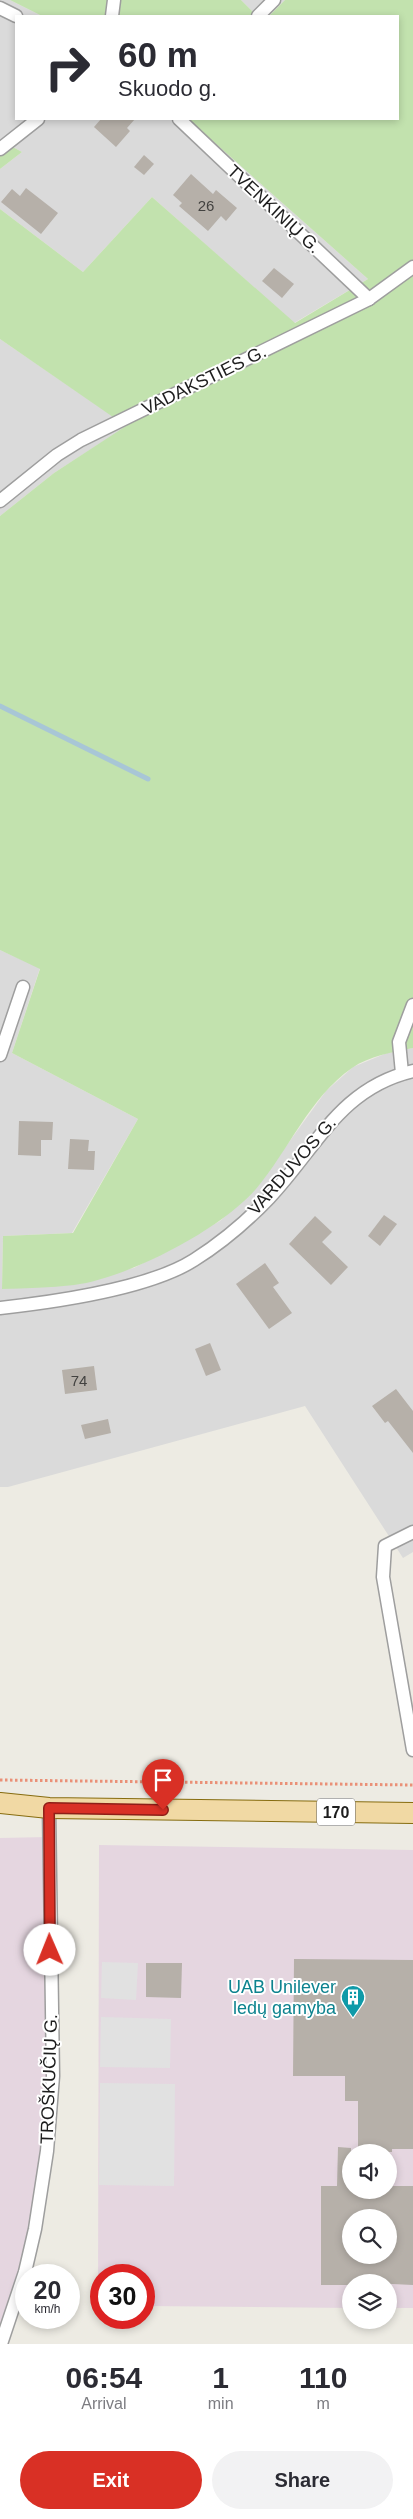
<!DOCTYPE html>
<meta charset="utf-8">
<style>
body{margin:0;font-family:Arial,sans-serif;background:#f2f2f3;color:#2b2b33;height:100vh;display:flex;flex-direction:column;font-size:19px;white-space:nowrap}
*{box-sizing:border-box;margin:0}
p{font-size:16px;color:#7c7c81}
.icon{flex:none;width:28px;height:28px;fill:none;stroke:currentColor;stroke-width:2;stroke-linecap:round;stroke-linejoin:round}
.map{position:relative;height:2344px;overflow:hidden}
.drawer{display:flex;flex-direction:column;background:#fff;flex:1}
.drawer>*{flex:none}
.banner{position:absolute;left:15px;top:15px;width:384px;height:105px;border-radius:0px;box-shadow:0 2px 8px #0003;background:#fff;color:#2b2b33;overflow:hidden}
.buttons{position:absolute;left:342px;top:2144px;display:grid;gap:10px}
.buttons a{display:grid;place-items:center;width:55px;height:55px;border-radius:50%;background:#fff;box-shadow:0 2px 8px #0003;font-size:25px}
.speed{position:absolute;left:15px;top:2264px;display:flex;gap:10px;font-size:25px;font-weight:700;text-align:center}
.speed>*{display:grid;place-content:center;width:65px;height:65px;border-radius:50%;background:#fff;box-shadow:0 2px 8px #0003;line-height:1}
.speed small{font-size:12px;font-weight:400}
.speed .limit{border:8px solid #d22;background:#fff;color:#111}
.pin{position:absolute;display:grid;place-items:center;width:42px;height:42px;color:#fff;margin:-51px -21px;border-radius:50% 50% 50% 0;rotate:-45deg;box-shadow:0 0 5px #0007}
.pin .icon{rotate:45deg}
.me{position:absolute;width:55px;margin:-28px;rotate:359deg;stroke-linejoin:round;filter:drop-shadow(0 0 4px #0008)}
.turn{display:flex;align-items:center;gap:18px;height:105px;padding:0 20px;font-size:22px}
.turn .icon{width:65px;height:65px;stroke-width:2.5}
.turn b{display:block;font-size:35px;line-height:42px}
.eta{display:flex;justify-content:space-evenly;align-items:center;height:85px;text-align:center}
.eta b{font-size:30px;font-weight:700;line-height:35px}
.button{display:flex;gap:10px;margin-top:auto;padding:10px 20px}
.button a{flex:1;height:58px;border-radius:30px;background:#d93025;color:#fff;font-size:20px;font-weight:700;line-height:58px;text-align:center}
.button a+a{background:#f2f2f3;color:#2b2b33}
.map>svg:first-child{display:block}
.residential{fill:#dadada}
.industrial{fill:#e5d6e0;fill-rule:evenodd}
.grass{fill:#c2e2ae}
.parking{fill:#e1e1e1}
.lines{fill:none;stroke-linecap:round;stroke-linejoin:round}
.stream{stroke:#a8c6d6;stroke-width:5}
.building{fill:#b6b0a9;fill-rule:evenodd}
.street-casing{stroke:#9e9e9e;stroke-width:15}
.primary-casing{stroke:#866c0f;stroke-width:22}
.path{stroke:#ea9077;stroke-width:3;stroke-dasharray:2.5 2.5;stroke-linecap:butt}
.street{stroke:#fff;stroke-width:12}
.primary{stroke:#f1d9a4;stroke-width:20}
.route-casing{stroke:#8d1f18;stroke-width:12}
.route{stroke:#d93025;stroke-width:9}
.labels{text-anchor:middle;dominant-baseline:central;stroke-width:4;stroke-linejoin:round;paint-order:stroke}
.number-label{font-size:15px;fill:#434240}
.shield{fill:#fff;stroke:#616161;stroke-width:1}
.shield-label{font-size:16px;font-weight:bold;fill:#1d1d1d}
.street-label{font-size:18px;fill:#1d1d1d;stroke:#fff}
.culture-label{font-size:18px;fill:#0d838f;stroke:#fff;text-anchor:end}
</style>
<div class="map">
<svg width="413" height="2344" viewBox="0 0 413 2344">
<rect width="100%" height="100%" fill="#edebe3"/>
<g class="residential">
<polygon points="0,0 10,0 42,16 16,16 16,119 188,119 368,279 294,323 152,197 83,272 0,209 0,169 22,152 0,140"/>
<polygon points="241,0 285,0 269,16 257,16"/>
<polygon points="0,339 127,426 54,473 0,516"/>
<polygon points="0,950 40,968 12,1053 138,1119 72,1233 3,1236 2,1289 134,1268 220,1221 255,1189 326,1091 353,1067 387,1053 413,1048 413,1552 403,1558 305,1406 8,1487 0,1487"/>
</g>
<g class="industrial">
<polygon points="48,1837 53,2076 35,2229 0,2344 0,1838"/>
<path d="M99,1845L413,1850V2308H389V2282H351V2308L144,2306V2275H101V2305H98ZM351,2152H389V2190H351ZM351,2218H389V2255H351Z"/>
</g>
<g class="grass">
<polygon points="10,0 241,0 257,16 42,16"/>
<path d="M285,0H413V1048C393,1052 369,1056 352,1068C309,1098 289,1150 256,1189C220,1230 128,1278 74,1285C50,1288 26,1288 2,1289L3,1236L73,1233L138,1119L12,1053L40,969L0,950V516L54,473L126,426L0,339V209L83,272L152,197L295,323L368,279L188,119H398V16H269Z"/>
<polygon points="0,140 22,152 0,169"/>
</g>
<g class="parking">
<polygon points="102,1962 138,1963 136,2000 101,1998"/>
<polygon points="101,2017 171,2019 170,2068 100,2067"/>
<polygon points="100,2083 175,2084 174,2186 99,2185"/>
</g>
<g class="lines">
<polyline class="stream" points="0,706 148,779"/>
</g>
<g class="building">
<polygon points="101,119 135,119 127,128 130,131 116,147 94,127"/>
<polygon points="144,155 154,164 144,175 134,167"/>
<polygon points="191,174 213,194 216,190 237,208 226,221 221,216 208,231 179,206 182,203 173,195"/>
<polygon points="26,188 58,213 41,234 1,202 12,189 20,196"/>
<polygon points="274,268 294,284 282,298 262,281"/>
<polygon points="19,1121 53,1122 52,1140 41,1140 41,1156 18,1155"/>
<polygon points="70,1139 89,1140 88,1151 95,1151 94,1170 68,1169"/>
<polygon points="384,1215 397,1224 380,1246 368,1236"/>
<polygon points="315,1216 332,1232 322,1242 348,1267 331,1285 289,1244"/>
<polygon points="265,1263 279,1283 273,1287 292,1313 269,1329 236,1284"/>
<polygon points="210,1343 221,1370 206,1376 195,1349"/>
<polygon points="94,1366 97,1390 65,1394 62,1370"/>
<polygon points="396,1389 413,1411 413,1453 388,1421 385,1423 372,1406"/>
<polygon points="108,1419 111,1433 85,1439 81,1425"/>
<polygon points="294,1959 413,1960 413,2149 392,2149 392,2152 358,2152 358,2101 345,2101 345,2076 293,2076"/>
<polygon points="146,1963 182,1963 181,1998 146,1997"/>
<path d="M338,2147L351,2148V2190H389V2186H413V2285L351,2282V2285H321V2186H337ZM351,2218H389V2255H351Z"/>
</g>
<g class="lines">
<g class="street-casing">
<g id="street">
<polyline points="0,8 16,16"/>
<polyline points="112,16 114,0"/>
<polyline points="258,16 274,0"/>
<polyline points="179,119 369,299"/>
<polyline points="0,149 38,119"/>
<polyline points="0,501 57,455 81,440 369,299 413,267"/>
<polyline points="0,1055 23,987"/>
<polyline points="402,1073 399,1042 413,1005"/>
<path d="M0,1308C54,1302 148,1289 194,1260C221,1243 247,1221 269,1198C317,1147 340,1088 413,1071"/>
<polyline points="413,1532 385,1546 383,1577 413,1750"/>
<polyline points="1,2344 25,2272 35,2229 47,2151 53,2076 49,1808"/>
</g>
</g>
<g class="primary-casing">
<polyline id="primary" points="0,1803 49,1808 413,1813"/>
</g>
<polyline class="path" points="0,1780 413,1785"/>
<use href="#street" class="street"/>
<use href="#primary" class="primary"/>
</g>
<g class="lines">
<g class="route-casing">
<polyline id="route" points="50,1950 49,1808 163,1810"/>
</g>
<use href="#route" class="route"/>
</g>
<defs>
<g id="building-pin" transform="scale(1.25)"><path d="M0 17L-7.5 6A9.5 9.5 0 1 1 7.5 6Z" fill="#0f9aa8" stroke="#fff"/><path d="M-4-6H4V6H1V3H-1V6H-4ZM-2.5-4.3h1.7v1.8h-1.7ZM.8-4.3h1.7v1.8H.8ZM-2.5-1h1.7V.8h-1.7ZM.8-1h1.7V.8H.8Z" fill="#fff"/></g>
</defs>
<g fill-rule="evenodd">
<use href="#building-pin" x="353" y="1997"/>
</g>
<g class="labels">
<g class="number-label">
<text x="206" y="205">26</text>
<text x="79" y="1380">74</text>
</g>
<rect class="shield" x="317" y="1798.5" width="38" height="27" rx="4"/>
<g class="shield-label">
<text x="336" y="1812">170</text>
</g>
<g class="street-label">
<text transform="translate(274 209) rotate(43)">TVENKINIŲ G.</text>
<text transform="translate(204 380) rotate(-26)">VADAKSTIES G.</text>
<text transform="translate(292 1166) rotate(-49)">VARDUVOS G.</text>
<text transform="translate(49 2079) rotate(-88)">TROŠKUČIŲ G.</text>
</g>
<g class="culture-label">
<text x="336" y="1987">UAB Unilever<tspan x="336" dy="21">ledų gamyba</tspan></text>
</g>
</g>
</svg>
<div class="buttons">
<a><svg class="icon" aria-label="sound" viewBox="0 0 24 24"><path d="M4 9h4l5-4v14l-5-4H4zM17 9q2 3 0 6"/></svg></a>
<a><svg class="icon" aria-label="search" viewBox="0 0 24 24"><circle cx="10" cy="10" r="6"/><path d="M15 15l6 6"/></svg></a>
<a><svg class="icon" aria-label="layers" viewBox="0 0 24 24"><path d="M12 4l9 5-9 5-9-5zM3 14l9 5 9-5"/></svg></a>
</div>
<div class="speed"><div>20<small>km/h</small></div><div class="limit">30</div></div>
<div class="pin" style="left:163px;top:1810px;background:#d93025"><svg class="icon" aria-label="arrive" viewBox="0 0 24 24"><path d="M6 21V4h12l-3 4 3 4H6"/></svg></div>
<svg class="me" style="left:50px;top:1950px" viewBox="-20 -20 40 40"><circle r="19" fill="#fff"/><path d="M0-13L10 11 0 6-10 11z" fill="#d93025"/></svg>
<div class="banner">
<div class="turn"><svg class="icon" aria-label="right" viewBox="0 0 24 24"><path d="M7 20v-9h11M14 6l5 5-5 5"/></svg><div><b>60 m</b>Skuodo g.</div></div>
</div>
</div>
<section class="drawer">
<div class="eta">
<div><b>06:54</b><p>Arrival</p></div>
<div><b>1</b><p>min</p></div>
<div><b>110</b><p>m</p></div>
</div>
<div class="button"><a>Exit</a><a>Share</a></div>
</section>
